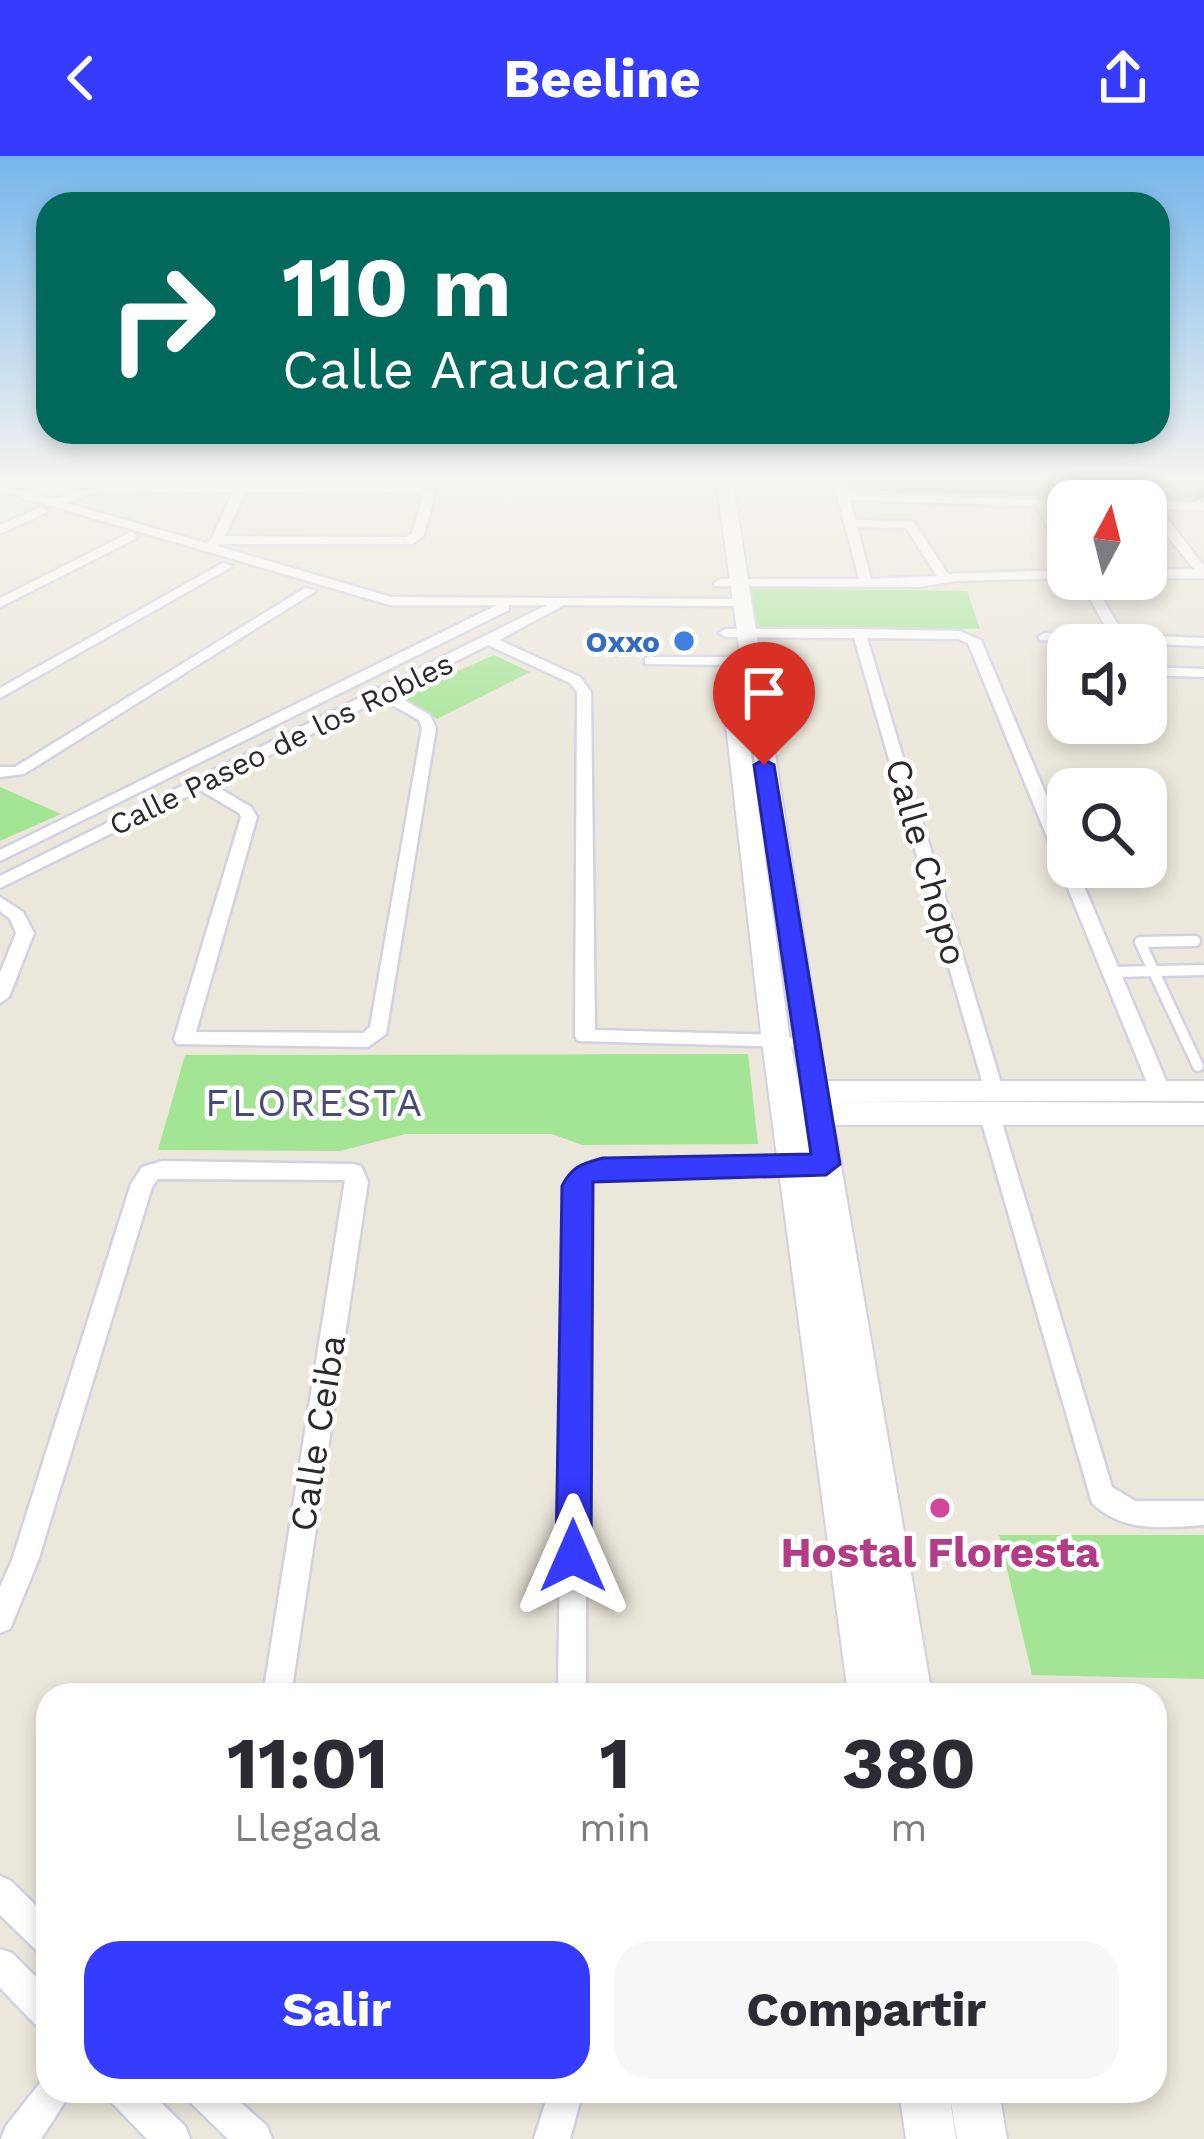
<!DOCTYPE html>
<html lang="es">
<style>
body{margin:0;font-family:"Work Sans",sans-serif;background:#f7f7f7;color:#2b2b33;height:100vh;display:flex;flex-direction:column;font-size:45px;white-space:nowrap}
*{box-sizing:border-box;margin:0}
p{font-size:39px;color:#7c7c81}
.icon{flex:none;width:66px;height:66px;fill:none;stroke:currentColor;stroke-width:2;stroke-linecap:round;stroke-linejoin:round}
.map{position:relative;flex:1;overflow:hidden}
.panel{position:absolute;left:36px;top:1527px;width:1131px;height:420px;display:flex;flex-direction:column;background:#fff;border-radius:36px;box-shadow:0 6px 18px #0003}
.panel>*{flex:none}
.top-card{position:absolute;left:36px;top:36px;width:1134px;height:252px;border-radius:36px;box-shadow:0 6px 18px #0003;background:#00695c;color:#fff;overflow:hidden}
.needle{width:78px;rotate:7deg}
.fabs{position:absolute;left:1047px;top:324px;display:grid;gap:24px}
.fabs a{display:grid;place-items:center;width:120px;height:120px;border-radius:24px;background:#fff;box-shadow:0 6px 18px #0003;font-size:60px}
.pin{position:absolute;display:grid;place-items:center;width:102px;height:102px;color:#fff;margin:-123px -51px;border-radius:50% 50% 50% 0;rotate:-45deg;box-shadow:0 0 12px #0007}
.pin .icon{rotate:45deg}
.me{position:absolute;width:132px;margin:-66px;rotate:0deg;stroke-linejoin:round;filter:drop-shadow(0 0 9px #0008)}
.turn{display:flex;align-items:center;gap:42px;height:252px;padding:0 48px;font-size:54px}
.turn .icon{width:156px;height:156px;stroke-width:2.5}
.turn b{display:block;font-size:84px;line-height:102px}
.eta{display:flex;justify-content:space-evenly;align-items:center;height:204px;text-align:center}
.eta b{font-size:72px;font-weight:700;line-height:84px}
.action{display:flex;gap:24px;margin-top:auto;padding:24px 48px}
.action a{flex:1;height:138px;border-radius:36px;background:#353bff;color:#fff;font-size:48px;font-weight:700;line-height:138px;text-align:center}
.action a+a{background:#f7f7f7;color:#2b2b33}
header{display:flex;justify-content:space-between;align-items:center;height:156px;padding:0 48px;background:#353bff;color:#fff;font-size:54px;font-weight:700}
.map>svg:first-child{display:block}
.green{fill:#a4e595}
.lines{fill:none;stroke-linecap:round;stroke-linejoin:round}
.service-casing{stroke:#d0d1e3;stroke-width:15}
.minor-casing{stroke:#d0d1e3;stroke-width:5}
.secondary-casing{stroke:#d0d1e3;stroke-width:4}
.service{stroke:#fff;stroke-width:10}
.minor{fill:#fff;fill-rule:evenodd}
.secondary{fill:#fff;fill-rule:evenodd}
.wall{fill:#aba9a0}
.shaded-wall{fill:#8b8a82}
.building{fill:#c7c5ba;stroke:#8b8a82;stroke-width:3}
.route{fill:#353bff;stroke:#2226a6;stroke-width:3}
.shop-dot{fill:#3f7fe0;stroke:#fff;stroke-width:4.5}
.hotel-dot{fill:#d1479c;stroke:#fff;stroke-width:4.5}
.labels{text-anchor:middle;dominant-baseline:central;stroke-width:9;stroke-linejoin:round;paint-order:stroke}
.far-shop-label{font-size:30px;font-weight:bold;fill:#366cbe;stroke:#fff;text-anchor:end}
.far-street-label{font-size:30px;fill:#2a2a2a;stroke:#fff}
.street-label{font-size:36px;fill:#2a2a2a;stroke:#fff}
.neighbourhood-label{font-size:39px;letter-spacing:3px;fill:#494a7c;stroke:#fff}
.near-hotel-label{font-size:42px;font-weight:bold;fill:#b23c85;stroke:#fff}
</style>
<header><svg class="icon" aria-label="back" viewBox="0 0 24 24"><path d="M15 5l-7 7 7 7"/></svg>Beeline<svg class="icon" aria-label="share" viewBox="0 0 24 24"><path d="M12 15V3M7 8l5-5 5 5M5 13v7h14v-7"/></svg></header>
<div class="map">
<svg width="1204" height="1983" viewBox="0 0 1204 1983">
<rect width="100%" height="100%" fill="#ece7db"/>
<g class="green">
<polygon points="751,432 967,435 980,473 755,471"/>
<polygon points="494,499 530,516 437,563 400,541"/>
<polygon points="0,631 61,658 0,685"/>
<polygon points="748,898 758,988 582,989 552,978 406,978 340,995 158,994 185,899"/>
<polygon points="999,1379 1204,1379 1204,1523 1032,1519"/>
</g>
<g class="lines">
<g class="service-casing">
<g id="service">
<polyline points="1195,785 1140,786 1198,910"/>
<polyline points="1112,816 1204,814"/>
</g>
</g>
<g class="minor-casing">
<g id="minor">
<path d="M832,321H844L848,337L1072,345H1068V350H1048L1068,384V398L1062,394L1036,350L850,344L855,364L914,366L948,418L1068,414V422L956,425L919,431L715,430L714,427L720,423H859ZM857,371L906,372L937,420L871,423Z"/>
<path d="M0,328L54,343L98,329L419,331L435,339L424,379L413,388H220L217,390L391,441L746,443L748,446L741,450L564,449L499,484L580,521L591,536L595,874L787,879L797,886L794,891L578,885L575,880L577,536L570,527L488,489L392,537L430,559L436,572L386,878L368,891L177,888L174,883L241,661L239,657L200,634L0,732V720L547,449H509V454L0,705V694L497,449H390L0,335ZM99,335L233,336L212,382L206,387L66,347ZM245,336L417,337L423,340L412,377L406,381L225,380ZM381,543L419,564L422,572L370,871L363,877L196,876L257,661L251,651L212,628Z"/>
<polygon points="1146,345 1204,346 1204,354 1160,353 1204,410 1204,422 1146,422 1146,414 1194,413 1146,353"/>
<polygon points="41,351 47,355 45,357 0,378 0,369"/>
<polygon points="131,376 137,380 135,383 0,451 0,442"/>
<polygon points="223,407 233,410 0,542 0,532"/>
<polygon points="1079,423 1091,423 1124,479 1204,482 1204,490 1040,484 1038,481 1045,477 1110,479"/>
<polygon points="305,432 316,435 24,618 0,621 0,611 15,611"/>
<polygon points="859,473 959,475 981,484 1068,691 1068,711 1076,711 1170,934 1167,939 1153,939 1150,934 968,487 958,483 867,482 1003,934 1000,939 986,939 854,482 726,481 719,477 726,473"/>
<polygon points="650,501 729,501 736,505 729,509 645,508 645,502"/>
<polygon points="1064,509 1068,509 1068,517 1057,513"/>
<polygon points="1146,511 1204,513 1204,521 1146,519"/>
<polygon points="0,741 23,756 34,777 9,841 0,847 0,817 16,777 10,763 0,755"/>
<path d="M990,952L1000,960L1112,1331L1135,1345H1204V1369C1164,1372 1123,1377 1092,1347L980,960Z"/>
<polygon points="803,1000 811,1002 814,1008 811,1014 803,1016 603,1020 592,1024 587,1031 586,1539 558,1539 565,1030 576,1012 603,1004"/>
<polygon points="163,1005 353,1008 361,1010 368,1026 291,1539 263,1539 345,1024 158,1023 152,1031 38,1405 10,1473 0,1477 0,1431 12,1404 131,1028 142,1011"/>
<polygon points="0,1720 11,1725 48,1761 48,1800 37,1795 0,1759"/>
<polygon points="0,1793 12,1797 48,1833 48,1874 36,1869 0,1832"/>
<polygon points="48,1921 48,1935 72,1935 41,1983 1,1983 6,1970 43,1923"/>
<polygon points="107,1935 149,1935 185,1970 190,1983 147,1983 112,1947"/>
<polygon points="186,1935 228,1935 267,1970 272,1983 228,1983 191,1947"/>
<polygon points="549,1935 583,1935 570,1983 534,1983"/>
</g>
</g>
<g class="secondary-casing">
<g id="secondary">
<polygon points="716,321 732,321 826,925 1204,925 1204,945 830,945 1204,947 1204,969 834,969 932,1539 890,1539 803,969 890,1539 848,1539 762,886 721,524 731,518 741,524 790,886 798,925"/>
<polygon points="899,1935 949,1935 956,1983 906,1983"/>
<polygon points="949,1935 999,1935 1007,1983 957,1983"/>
</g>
</g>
<use href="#service" class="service"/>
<use href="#minor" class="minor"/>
<use href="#secondary" class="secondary"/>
</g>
<polygon class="wall" points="848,321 1204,321 1194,346 851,334"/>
<polygon class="shaded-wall" points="1204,324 1204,341 1194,346 1201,326"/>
<polygon class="building" points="1062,321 1204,321 1204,324 1201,326"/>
<linearGradient id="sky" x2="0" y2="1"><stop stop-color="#75b6ec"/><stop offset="0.54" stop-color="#f6f4ef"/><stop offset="1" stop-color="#f6f4ef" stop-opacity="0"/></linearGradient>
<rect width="1204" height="599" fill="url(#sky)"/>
<path class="route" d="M764,603L774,609L840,1008L826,1019L593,1026L591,1400L586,1412L573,1417L561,1412L556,1400L562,1030C572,1010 582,1008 603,1002L811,998L754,609Z"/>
<circle class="shop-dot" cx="684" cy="485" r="12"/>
<circle class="hotel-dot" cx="940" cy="1352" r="12"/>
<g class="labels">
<g class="far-shop-label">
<text x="660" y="485">Oxxo</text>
</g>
<g class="far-street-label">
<text transform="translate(281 588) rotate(-26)">Calle Paseo de los Robles</text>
</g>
<g class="street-label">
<text transform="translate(926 706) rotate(74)">Calle Chopo</text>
<text transform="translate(318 1277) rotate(-81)">Calle Ceiba</text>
</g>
<g class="neighbourhood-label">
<text x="315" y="946">FLORESTA</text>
</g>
<g class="near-hotel-label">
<text x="940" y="1396">Hostal Floresta</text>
</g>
</g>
</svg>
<div class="fabs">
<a><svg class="needle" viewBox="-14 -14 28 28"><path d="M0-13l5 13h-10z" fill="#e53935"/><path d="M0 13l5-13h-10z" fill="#7c7c81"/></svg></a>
<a><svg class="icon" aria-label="sound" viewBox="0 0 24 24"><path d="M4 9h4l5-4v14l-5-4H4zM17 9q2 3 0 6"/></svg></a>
<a><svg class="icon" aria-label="search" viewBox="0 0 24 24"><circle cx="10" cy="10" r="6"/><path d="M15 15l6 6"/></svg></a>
</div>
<div class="pin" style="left:764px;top:609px;background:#d93025"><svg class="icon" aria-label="arrive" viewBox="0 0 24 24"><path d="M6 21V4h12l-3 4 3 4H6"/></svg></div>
<svg class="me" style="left:573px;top:1400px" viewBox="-20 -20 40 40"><path d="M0-17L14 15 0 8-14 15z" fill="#353bff" stroke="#fff" stroke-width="4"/></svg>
<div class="top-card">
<div class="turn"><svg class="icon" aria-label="right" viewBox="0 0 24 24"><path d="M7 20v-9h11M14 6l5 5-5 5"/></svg><div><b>110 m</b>Calle Araucaria</div></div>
</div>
<section class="panel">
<div class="eta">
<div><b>11:01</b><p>Llegada</p></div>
<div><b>1</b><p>min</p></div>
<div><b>380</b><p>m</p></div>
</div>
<div class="action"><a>Salir</a><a>Compartir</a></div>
</section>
</div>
